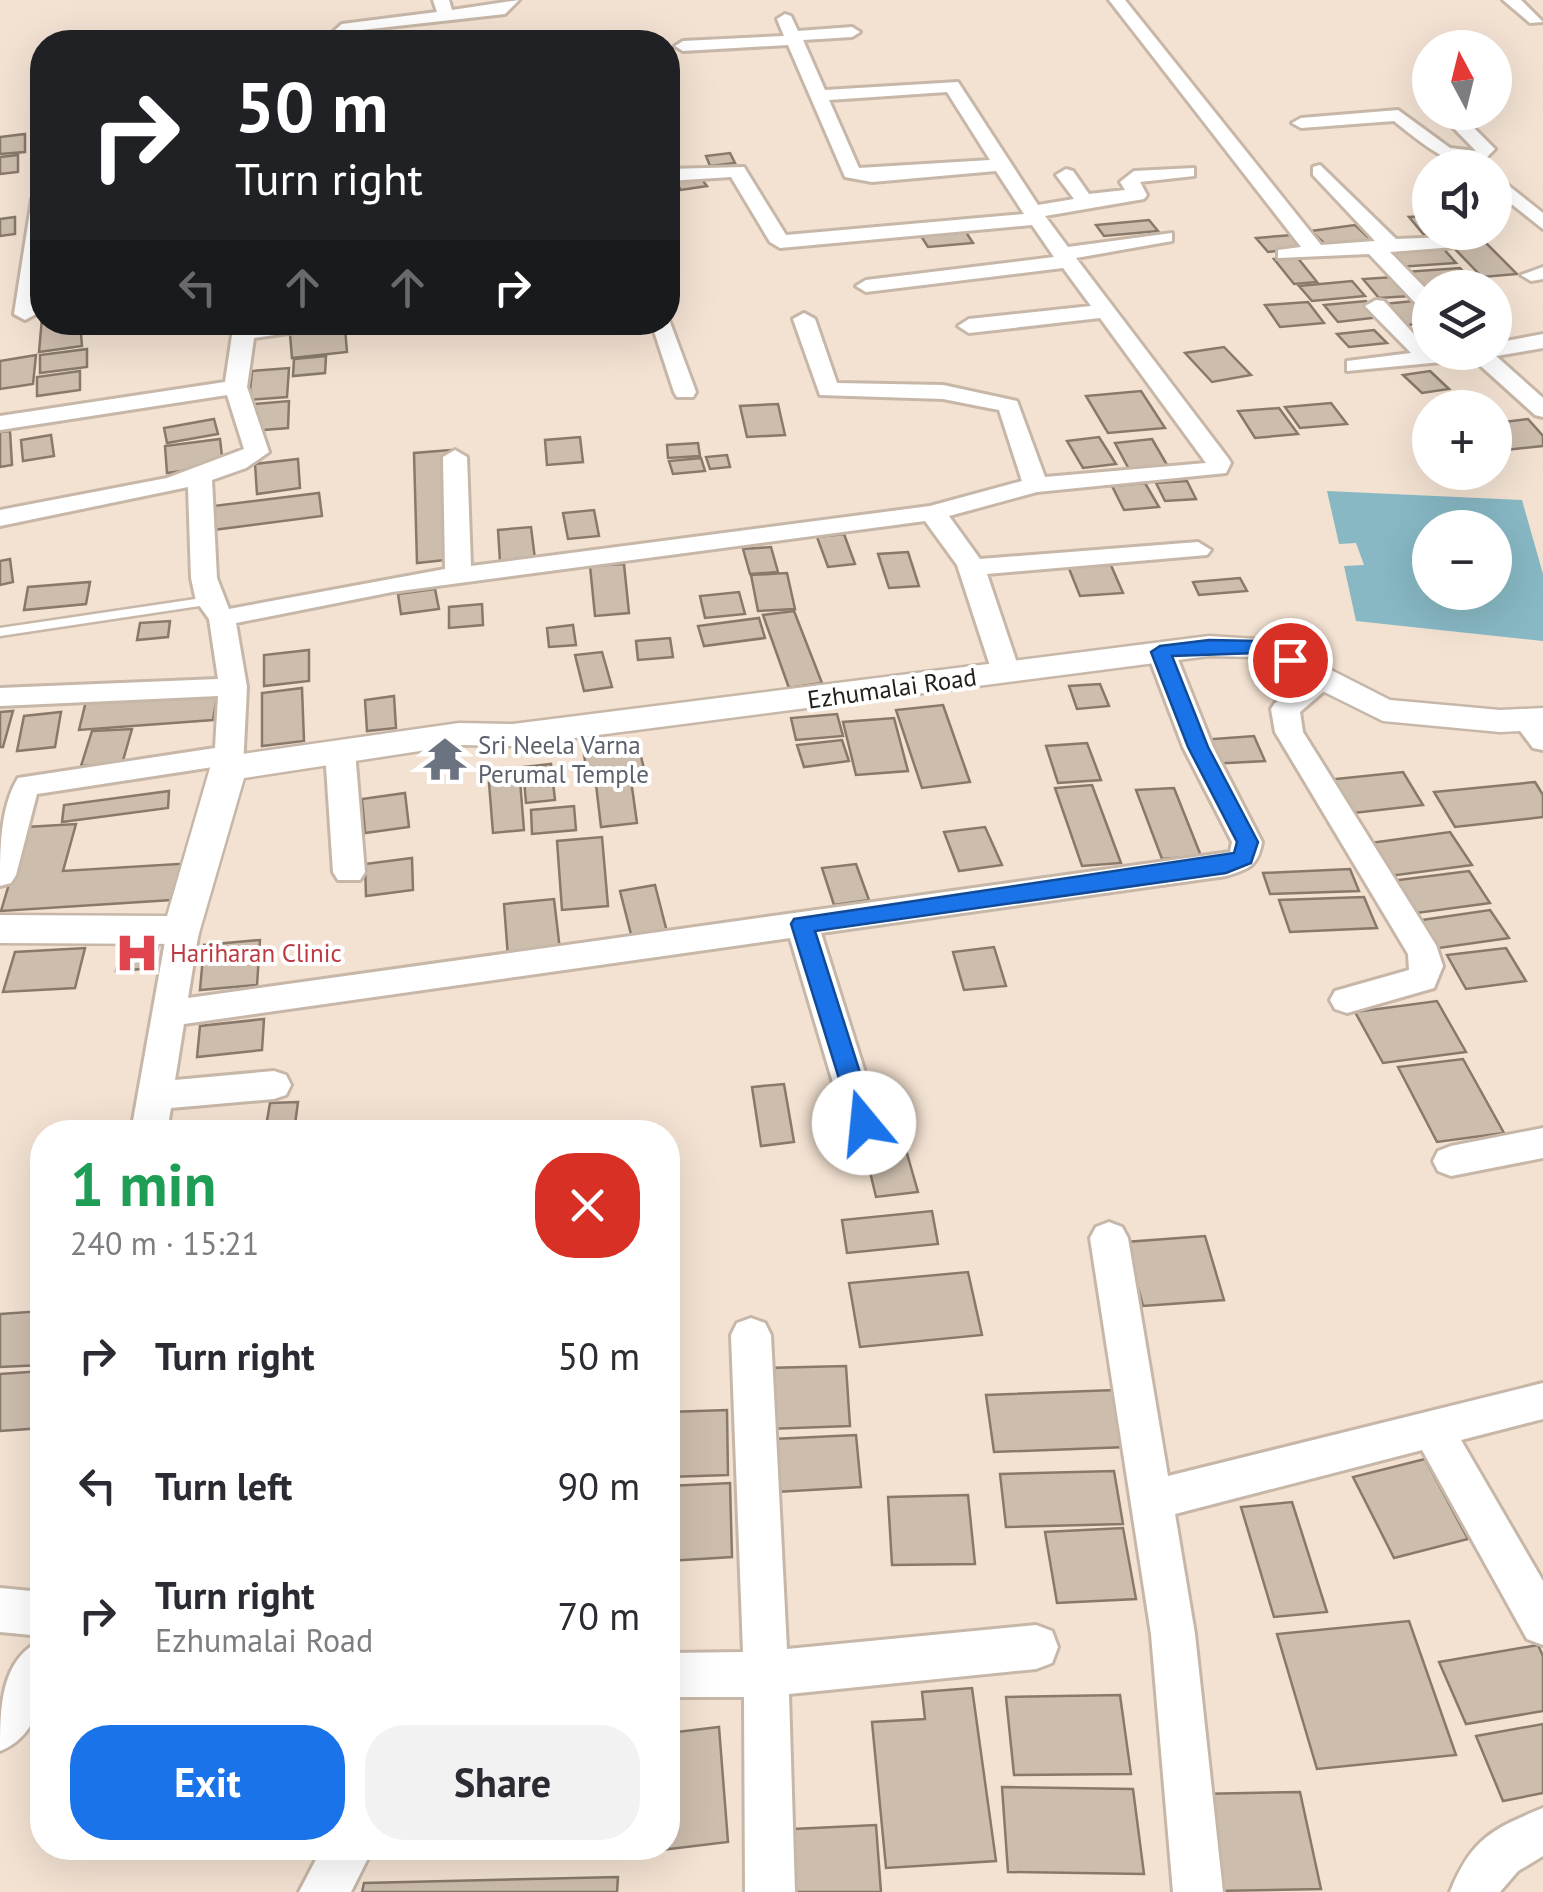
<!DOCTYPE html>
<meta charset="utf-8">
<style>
body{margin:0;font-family:"PT Sans",sans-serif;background:#f2f2f3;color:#2b2b33;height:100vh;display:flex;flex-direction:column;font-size:38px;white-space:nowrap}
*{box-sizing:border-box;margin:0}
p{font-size:32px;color:#7c7c81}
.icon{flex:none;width:55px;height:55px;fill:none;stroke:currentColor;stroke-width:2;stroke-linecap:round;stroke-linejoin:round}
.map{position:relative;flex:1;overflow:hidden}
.details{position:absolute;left:30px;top:1120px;width:650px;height:740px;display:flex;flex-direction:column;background:#fff;border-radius:40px;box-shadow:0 10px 40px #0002}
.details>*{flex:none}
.hud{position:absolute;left:30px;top:30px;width:650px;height:305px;border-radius:40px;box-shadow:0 10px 40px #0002;background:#202124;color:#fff;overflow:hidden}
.needle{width:65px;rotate:353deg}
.buttons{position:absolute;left:1412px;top:30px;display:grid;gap:20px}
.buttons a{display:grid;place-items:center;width:100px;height:100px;border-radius:50%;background:#fff;box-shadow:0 10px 40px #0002;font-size:50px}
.pin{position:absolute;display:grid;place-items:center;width:85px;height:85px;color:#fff;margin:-42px;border:5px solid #fff;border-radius:50%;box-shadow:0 2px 10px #0007}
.me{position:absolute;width:110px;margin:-55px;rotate:343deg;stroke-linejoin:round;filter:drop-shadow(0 0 8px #0008)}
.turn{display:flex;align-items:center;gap:35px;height:210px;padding:0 40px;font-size:45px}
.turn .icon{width:130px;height:130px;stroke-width:2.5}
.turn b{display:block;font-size:70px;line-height:85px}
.lanes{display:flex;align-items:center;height:95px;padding:0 40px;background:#0003;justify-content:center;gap:50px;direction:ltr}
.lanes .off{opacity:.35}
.round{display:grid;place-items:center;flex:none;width:105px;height:105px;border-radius:40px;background:#f2f2f3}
.summary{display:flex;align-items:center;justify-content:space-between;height:170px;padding:0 40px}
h1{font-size:60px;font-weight:700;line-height:75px;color:#1e9e55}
.action{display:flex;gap:20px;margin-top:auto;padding:20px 40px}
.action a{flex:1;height:115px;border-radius:40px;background:#1a73e8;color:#fff;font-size:40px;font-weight:700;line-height:115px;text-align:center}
.action a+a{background:#f2f2f3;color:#2b2b33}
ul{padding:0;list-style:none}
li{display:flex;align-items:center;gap:30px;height:130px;padding:0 40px}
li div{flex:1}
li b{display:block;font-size:38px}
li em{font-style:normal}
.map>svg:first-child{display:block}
.water{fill:#87b8c4;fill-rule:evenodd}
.building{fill:#cdbdad;stroke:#88796b;stroke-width:2.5}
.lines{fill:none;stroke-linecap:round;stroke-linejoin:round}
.service-casing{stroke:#c7b7a8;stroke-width:5}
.minor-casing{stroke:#c7b7a8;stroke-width:6}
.tertiary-casing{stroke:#c7b7a8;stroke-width:5}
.service{fill:#fff;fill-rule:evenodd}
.minor{fill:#fff;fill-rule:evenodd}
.tertiary{fill:#fff;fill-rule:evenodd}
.route{fill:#1a73e8;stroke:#114b97;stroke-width:2.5}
.labels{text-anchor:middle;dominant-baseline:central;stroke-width:8;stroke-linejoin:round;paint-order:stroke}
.street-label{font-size:25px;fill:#241e18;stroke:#fff}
.worship-label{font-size:25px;fill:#5b616d;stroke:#fff;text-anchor:start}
.health-label{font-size:25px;fill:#be3a42;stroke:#fff;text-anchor:start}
</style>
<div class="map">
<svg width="1543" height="1892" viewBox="0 0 1543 1892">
<rect width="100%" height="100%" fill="#f3e2d2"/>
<path class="water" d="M1327,491L1522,500L1543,574V641L1356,621L1344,566L1364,565L1356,543L1339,544ZM1430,528H1495V592H1430Z"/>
<g class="building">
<polygon points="25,134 25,152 0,154 0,137"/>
<polygon points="730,153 735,163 710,166 706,156"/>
<polygon points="18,155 18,172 0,174 0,157"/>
<polygon points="697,173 707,186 681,190 672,177"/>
<polygon points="1430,216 1430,232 1461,233 1424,235 1409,217"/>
<polygon points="15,217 15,234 0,236 0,219"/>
<polygon points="1149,220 1158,231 1104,236 1096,225"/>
<polygon points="1355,225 1371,240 1326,245 1311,231"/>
<polygon points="964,229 973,243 928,247 919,233"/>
<polygon points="1292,235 1305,248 1268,252 1256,238"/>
<polygon points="1486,243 1517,274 1482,277 1452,246"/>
<polygon points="1443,248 1456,263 1398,267 1386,252"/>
<polygon points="1297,257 1317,282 1294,284 1274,259"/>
<polygon points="1460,268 1475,285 1418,289 1404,272"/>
<polygon points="1394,277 1411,296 1379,298 1363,279"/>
<polygon points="1352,281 1365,296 1312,301 1299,286"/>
<polygon points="1366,301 1380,317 1338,322 1324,305"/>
<polygon points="1414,301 1430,322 1402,326 1383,304"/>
<polygon points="1308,302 1324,323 1280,327 1265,305"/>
<polygon points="42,318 42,322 80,322 82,346 39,352"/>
<polygon points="345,328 347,352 292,358 290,334"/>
<polygon points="1374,330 1387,343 1349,347 1337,334"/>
<polygon points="1224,347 1251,375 1212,382 1185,353"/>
<polygon points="87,349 87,367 40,373 40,355"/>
<polygon points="36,355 33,384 0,389 0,361"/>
<polygon points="326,356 325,373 293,376 294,359"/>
<polygon points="289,368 287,397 249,400 252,371"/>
<polygon points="80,371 80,390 37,396 37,377"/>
<polygon points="1430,371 1449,389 1422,393 1403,375"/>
<polygon points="1141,391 1165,428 1108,433 1086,396"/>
<polygon points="289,401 288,428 252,431 253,404"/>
<polygon points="1331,403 1347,424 1300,428 1285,407"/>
<polygon points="778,404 785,435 747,437 740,406"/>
<polygon points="1279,408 1298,434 1255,438 1238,411"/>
<polygon points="214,419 218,434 167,443 164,428"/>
<polygon points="1528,419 1543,436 1543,446 1495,451 1495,423"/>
<polygon points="10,431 12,465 0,467 0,432"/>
<polygon points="51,435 54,456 23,461 21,440"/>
<polygon points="580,437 583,462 547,465 545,440"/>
<polygon points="1099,437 1116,464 1083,468 1067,441"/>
<polygon points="220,439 223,465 167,473 165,446"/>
<polygon points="1152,439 1170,470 1131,473 1115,443"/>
<polygon points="698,443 700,456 668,458 667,445"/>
<polygon points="450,450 455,559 417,563 414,453"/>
<polygon points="727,455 730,467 710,469 706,457"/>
<polygon points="701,458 705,471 673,474 669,461"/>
<polygon points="298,459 300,488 257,494 255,464"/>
<polygon points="1187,481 1196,499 1165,501 1156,483"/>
<polygon points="1145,483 1159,507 1124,510 1112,486"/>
<polygon points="319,493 322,516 213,530 213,506"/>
<polygon points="594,510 599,536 568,539 563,513"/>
<polygon points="531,527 535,559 500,562 498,530"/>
<polygon points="844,534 855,564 828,567 817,537"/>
<polygon points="771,547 778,572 750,574 743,549"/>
<polygon points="908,552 919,586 889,588 878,554"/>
<polygon points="10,559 13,582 0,585 0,561"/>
<polygon points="1110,563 1123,593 1080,596 1068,566"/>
<polygon points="624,564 629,613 595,616 590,566"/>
<polygon points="787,573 795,609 758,611 751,575"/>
<polygon points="1240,578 1247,591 1199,595 1193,582"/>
<polygon points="90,582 86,604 24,610 28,587"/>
<polygon points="435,589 439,609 401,614 398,594"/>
<polygon points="739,592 745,614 705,618 700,596"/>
<polygon points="482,604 483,625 449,628 449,607"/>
<polygon points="794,611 822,683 789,688 763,615"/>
<polygon points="759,618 765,638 704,646 698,626"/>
<polygon points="170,621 168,637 137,640 140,623"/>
<polygon points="573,625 576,645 549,647 547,628"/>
<polygon points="670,638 673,657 638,660 636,641"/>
<polygon points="309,650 309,681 264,686 264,655"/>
<polygon points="602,652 612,687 584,691 575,655"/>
<polygon points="1100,684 1109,706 1077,709 1069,686"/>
<polygon points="302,688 304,741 262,746 262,693"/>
<polygon points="218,691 213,720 79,730 86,701"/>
<polygon points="394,696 396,728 367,731 365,700"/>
<polygon points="943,705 970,782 922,788 896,710"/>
<polygon points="13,711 3,747 0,747 0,712"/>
<polygon points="61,712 55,747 17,751 24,716"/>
<polygon points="837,714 843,736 796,740 791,718"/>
<polygon points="894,718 908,771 856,775 843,722"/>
<polygon points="132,729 122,764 81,766 92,731"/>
<polygon points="1254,736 1265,761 1209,764 1199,740"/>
<polygon points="842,740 849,761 804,767 797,745"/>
<polygon points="1087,743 1101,780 1058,783 1046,746"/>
<polygon points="639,748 644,769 587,775 584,754"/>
<polygon points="551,764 555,800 526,803 523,767"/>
<polygon points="1403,772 1423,805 1345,814 1326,780"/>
<polygon points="630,773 637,823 601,827 595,776"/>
<polygon points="520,780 524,830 493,833 489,783"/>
<polygon points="1535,782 1543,795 1543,817 1455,827 1434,792"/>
<polygon points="1092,785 1121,863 1082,866 1055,788"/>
<polygon points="1174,788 1201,856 1162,859 1136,790"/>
<polygon points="169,791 168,808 62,822 64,805"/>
<polygon points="405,793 409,827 365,833 362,799"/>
<polygon points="574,806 576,830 532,834 531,810"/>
<polygon points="76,824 63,871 194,863 187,899 1,911 26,827"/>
<polygon points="985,827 1002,865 959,871 944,832"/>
<polygon points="1450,832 1472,865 1382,877 1363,844"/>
<polygon points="602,837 608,906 562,910 557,841"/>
<polygon points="412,858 413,890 366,896 365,864"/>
<polygon points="856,864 869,900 834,905 822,868"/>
<polygon points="1350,869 1359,891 1270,894 1263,873"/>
<polygon points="1469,871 1490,903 1402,915 1383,882"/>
<polygon points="655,885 667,932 632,938 620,891"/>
<polygon points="1364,897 1377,928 1290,932 1279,900"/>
<polygon points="554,899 560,950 508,957 504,904"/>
<polygon points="1490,910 1509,938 1432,949 1415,921"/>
<polygon points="160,935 154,968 116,971 123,937"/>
<polygon points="260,940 257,985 200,990 204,945"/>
<polygon points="994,947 1006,986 964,990 953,952"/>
<polygon points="85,948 75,988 3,992 15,952"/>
<polygon points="1506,948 1526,981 1466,989 1447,955"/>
<polygon points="1437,1001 1466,1052 1383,1063 1355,1012"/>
<polygon points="264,1019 262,1050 197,1057 200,1026"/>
<polygon points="1463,1059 1504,1133 1437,1142 1398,1067"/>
<polygon points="784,1084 794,1142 761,1146 752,1087"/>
<polygon points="298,1102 294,1132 265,1132 270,1103"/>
<polygon points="906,1150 918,1192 876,1197 866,1155"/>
<polygon points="932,1211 938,1244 847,1253 842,1220"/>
<polygon points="1205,1236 1224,1300 1143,1306 1126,1242"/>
<polygon points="968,1272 982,1335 860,1347 849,1283"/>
<polygon points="42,1311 42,1365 0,1367 0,1314"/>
<polygon points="846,1366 850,1426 767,1429 765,1368"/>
<polygon points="42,1371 42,1428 0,1431 0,1374"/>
<polygon points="1115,1390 1127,1447 994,1452 986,1395"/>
<polygon points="727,1410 728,1475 668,1477 668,1412"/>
<polygon points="856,1435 861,1487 776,1492 773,1439"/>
<polygon points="1425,1459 1468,1539 1394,1558 1353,1477"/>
<polygon points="1114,1471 1123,1524 1006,1527 1000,1474"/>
<polygon points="730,1483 732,1557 668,1561 668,1486"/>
<polygon points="968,1495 975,1564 892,1565 888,1497"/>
<polygon points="1292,1502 1327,1612 1274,1617 1241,1507"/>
<polygon points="1123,1528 1136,1599 1057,1603 1045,1532"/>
<polygon points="1409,1621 1456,1755 1317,1769 1277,1634"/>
<polygon points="1538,1645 1543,1656 1543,1711 1466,1724 1439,1662"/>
<polygon points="972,1688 996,1861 886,1868 872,1722 925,1719 922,1692"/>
<polygon points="1120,1695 1131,1774 1014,1775 1006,1697"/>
<polygon points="1543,1724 1543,1793 1503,1801 1476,1736"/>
<polygon points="719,1727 728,1842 653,1851 668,1848 668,1733"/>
<polygon points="1002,1787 1133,1789 1144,1874 1008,1872"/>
<polygon points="1300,1792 1321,1889 1214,1891 1197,1794"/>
<polygon points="876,1825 881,1892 796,1892 793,1829"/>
<polygon points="537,1848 621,1848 621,1853 537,1854"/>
<polygon points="618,1877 617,1892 362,1892 364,1883"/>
</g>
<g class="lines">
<g class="service-casing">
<polygon id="service" points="209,597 213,598 213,604 0,636 0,628"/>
</g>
<g class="minor-casing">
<g id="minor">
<polygon points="433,0 449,0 452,10 519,0 505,14 352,31 352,42 336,42 334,31 342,24 437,12"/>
<polygon points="1109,0 1125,0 1321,245 1375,241 1313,175 1313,167 1320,165 1396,239 1475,236 1475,244 1468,246 1390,252 1430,293 1430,311 1422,310 1369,254 1278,258 1278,250 1301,247"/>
<polygon points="1503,0 1521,0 1543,22 1530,23"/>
<path d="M785,14L791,16L798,31L852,27L860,32L852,37L803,40L825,90L958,82L1038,205L1074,199L1056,175L1066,169L1073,171L1089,194L1125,190L1120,182L1134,171L1194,168V176L1140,182L1147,195L1144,199L1045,216L1068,247L1172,233V241L1076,258L1228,458L1231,463L1226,473L1037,492L949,516L980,559L1198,542L1211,550L1207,555L987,574L1020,672L1006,681L992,672L957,565L925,521L392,592L236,623L247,687L243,768L238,775H218L213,767L37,794L16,875L11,883L0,886C0,849 0,807 18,778L215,748L218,696L0,706V688L218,679L209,619L196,601L191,578L188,487L0,526V510L167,478L244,449L227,395L0,430V416L225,382L234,322H333L323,328L254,338L247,387L269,452L246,468L212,480L217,578L229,609L445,569L443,457L455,450L467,457L471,566L930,506L1022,481L999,410L943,399L820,395L793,319L804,313L815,319L837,383L943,385L1017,401L1045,477L1206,463L1100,318L969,333L958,326L969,319L1091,306L1063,268L866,292L856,286L866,280L1054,257L1032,225L780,248L770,242L731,177L668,181V169L744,167L786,235L1024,214L996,171L872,182L845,177L788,45L683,51L675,46L683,41L784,36L777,19ZM947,92L990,160L859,168L829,100Z"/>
<path d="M1398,110L1450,148L1476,151L1438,112H1458L1495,149L1483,161L1489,168C1450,168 1424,145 1394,121L1301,128L1292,123L1301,118Z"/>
<polygon points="1495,175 1543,213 1543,229 1495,191"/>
<polygon points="42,193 36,314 25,320 14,314 32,199"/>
<polygon points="1543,267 1543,279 1531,281 1521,275"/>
<polygon points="1376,300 1384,301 1430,352 1495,352 1495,343 1543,334 1543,348 1496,356 1543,398 1543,417 1535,415 1473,359 1347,371 1347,361 1411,353 1365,306"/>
<polygon points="668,317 696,392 693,397 677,397 674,392 651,322 668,322"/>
<path d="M1161,644L1175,652L1213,747L1262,842C1258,866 1249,869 1226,876L821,933L881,1123L876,1133L863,1137L850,1133L845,1123L790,938L184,1024L175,1080L274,1071L286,1075L291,1085L286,1095L274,1099L171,1108L167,1132H131L167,930L172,922H194L199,930L188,998L1230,852L1232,842L1183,747L1147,652Z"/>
<polygon points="1323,671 1337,680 1300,712 1303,732 1436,945 1443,966 1434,988 1347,1013 1335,1009 1330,1000 1335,991 1409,970 1408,954 1275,732 1271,709 1275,703"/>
<polygon points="1526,711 1543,722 1543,750 1533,748 1512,720"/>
<polygon points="340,741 355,751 365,872 360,880 338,880 333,872 325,751"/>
<polygon points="1543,1128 1543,1158 1451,1176 1438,1171 1433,1161 1438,1151 1451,1146"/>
<polygon points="1109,1222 1122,1227 1128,1238 1168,1476 1543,1383 1543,1419 1461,1440 1543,1581 1543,1645 1527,1639 1422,1450 1175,1514 1195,1634 1223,1892 1173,1892 1151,1634 1090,1238 1096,1227"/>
<polygon points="751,1318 765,1323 771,1335 787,1649 1036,1625 1052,1631 1058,1647 1052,1663 1036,1669 789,1694 795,1892 745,1892 744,1697 668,1697 668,1653 743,1652 731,1335 737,1323"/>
<polygon points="0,1588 42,1592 42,1636 0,1632"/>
<path d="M42,1640C45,1681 45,1733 0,1751C0,1709 0,1659 42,1640Z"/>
<path d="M1543,1808V1856L1518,1871L1500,1892H1450C1471,1839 1492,1829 1543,1808Z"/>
<polygon points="322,1848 373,1848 351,1892 299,1892"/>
</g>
</g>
<g class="tertiary-casing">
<polygon id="tertiary" points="1209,636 1272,640 1390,700 1500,710 1543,708 1543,730 1500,732 1383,721 1254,657 1209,656 513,746 459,745 244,778 197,940 183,944 0,943 0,915 167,916 210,768 215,760 228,756 459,723 513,724"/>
</g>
<use href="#service" class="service"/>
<use href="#minor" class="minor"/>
<use href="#tertiary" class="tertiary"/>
</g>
<polygon class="route" points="1209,640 1260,641 1300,660 1290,666 1257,653 1172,656 1208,747 1258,842 1251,863 1226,873 815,931 876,1123 872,1130 855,1130 791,924 794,919 1234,853 1237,842 1188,747 1151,652 1160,646"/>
<defs>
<g id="temple-bare" transform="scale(3.45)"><path d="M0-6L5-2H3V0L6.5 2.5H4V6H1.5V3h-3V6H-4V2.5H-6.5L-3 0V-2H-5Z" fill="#6b7280" stroke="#fff" stroke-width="2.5" paint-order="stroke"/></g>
<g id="hospital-bare" transform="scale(3.45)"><path d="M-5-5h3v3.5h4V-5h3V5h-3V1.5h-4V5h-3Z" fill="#e0444e" stroke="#fff" stroke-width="2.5" paint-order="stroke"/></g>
</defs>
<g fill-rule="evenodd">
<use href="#temple-bare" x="445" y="759"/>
<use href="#hospital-bare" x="137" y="953"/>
</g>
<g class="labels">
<g class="street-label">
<text transform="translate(892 688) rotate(-8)">Ezhumalai Road</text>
</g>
<g class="worship-label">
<text x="478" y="745">Sri Neela Varna<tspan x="478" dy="29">Perumal Temple</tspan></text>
</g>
<g class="health-label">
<text x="170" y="953">Hariharan Clinic</text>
</g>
</g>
</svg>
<div class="buttons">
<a><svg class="needle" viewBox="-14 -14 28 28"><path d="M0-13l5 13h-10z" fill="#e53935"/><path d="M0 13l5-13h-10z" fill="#7c7c81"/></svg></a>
<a><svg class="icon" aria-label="sound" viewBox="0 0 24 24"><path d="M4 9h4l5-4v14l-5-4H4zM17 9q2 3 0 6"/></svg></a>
<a><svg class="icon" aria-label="layers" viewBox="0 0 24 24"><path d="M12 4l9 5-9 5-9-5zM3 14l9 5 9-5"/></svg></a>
<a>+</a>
<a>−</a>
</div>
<div class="pin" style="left:1290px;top:660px;background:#d93025"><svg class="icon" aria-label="arrive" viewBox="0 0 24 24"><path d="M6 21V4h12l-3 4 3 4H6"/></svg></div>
<svg class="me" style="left:864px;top:1123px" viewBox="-20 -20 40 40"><circle r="19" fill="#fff"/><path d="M0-13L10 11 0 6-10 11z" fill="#1a73e8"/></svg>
<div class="hud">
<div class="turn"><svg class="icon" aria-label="right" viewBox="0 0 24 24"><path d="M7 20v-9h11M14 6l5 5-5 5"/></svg><div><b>50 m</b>Turn right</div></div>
<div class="lanes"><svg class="icon off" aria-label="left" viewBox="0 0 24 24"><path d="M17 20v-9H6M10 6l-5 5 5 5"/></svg><svg class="icon off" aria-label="ahead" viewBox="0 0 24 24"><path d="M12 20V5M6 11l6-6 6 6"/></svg><svg class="icon off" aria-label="ahead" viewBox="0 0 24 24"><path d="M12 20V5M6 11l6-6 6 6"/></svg><svg class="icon" aria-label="right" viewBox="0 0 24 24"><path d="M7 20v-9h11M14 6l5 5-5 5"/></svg></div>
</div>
<section class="details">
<div class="summary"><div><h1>1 min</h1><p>240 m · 15:21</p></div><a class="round" style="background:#d93025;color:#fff"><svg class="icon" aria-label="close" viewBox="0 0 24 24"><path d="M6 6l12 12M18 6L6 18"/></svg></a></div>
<ul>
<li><svg class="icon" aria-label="right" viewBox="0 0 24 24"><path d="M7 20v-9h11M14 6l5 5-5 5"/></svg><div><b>Turn right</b></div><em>50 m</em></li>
<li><svg class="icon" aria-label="left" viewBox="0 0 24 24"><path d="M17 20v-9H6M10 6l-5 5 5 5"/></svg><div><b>Turn left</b></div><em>90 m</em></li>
<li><svg class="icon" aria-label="right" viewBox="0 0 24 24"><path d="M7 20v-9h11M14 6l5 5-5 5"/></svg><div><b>Turn right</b><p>Ezhumalai Road</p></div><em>70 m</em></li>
</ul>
<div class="action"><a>Exit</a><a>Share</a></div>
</section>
</div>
